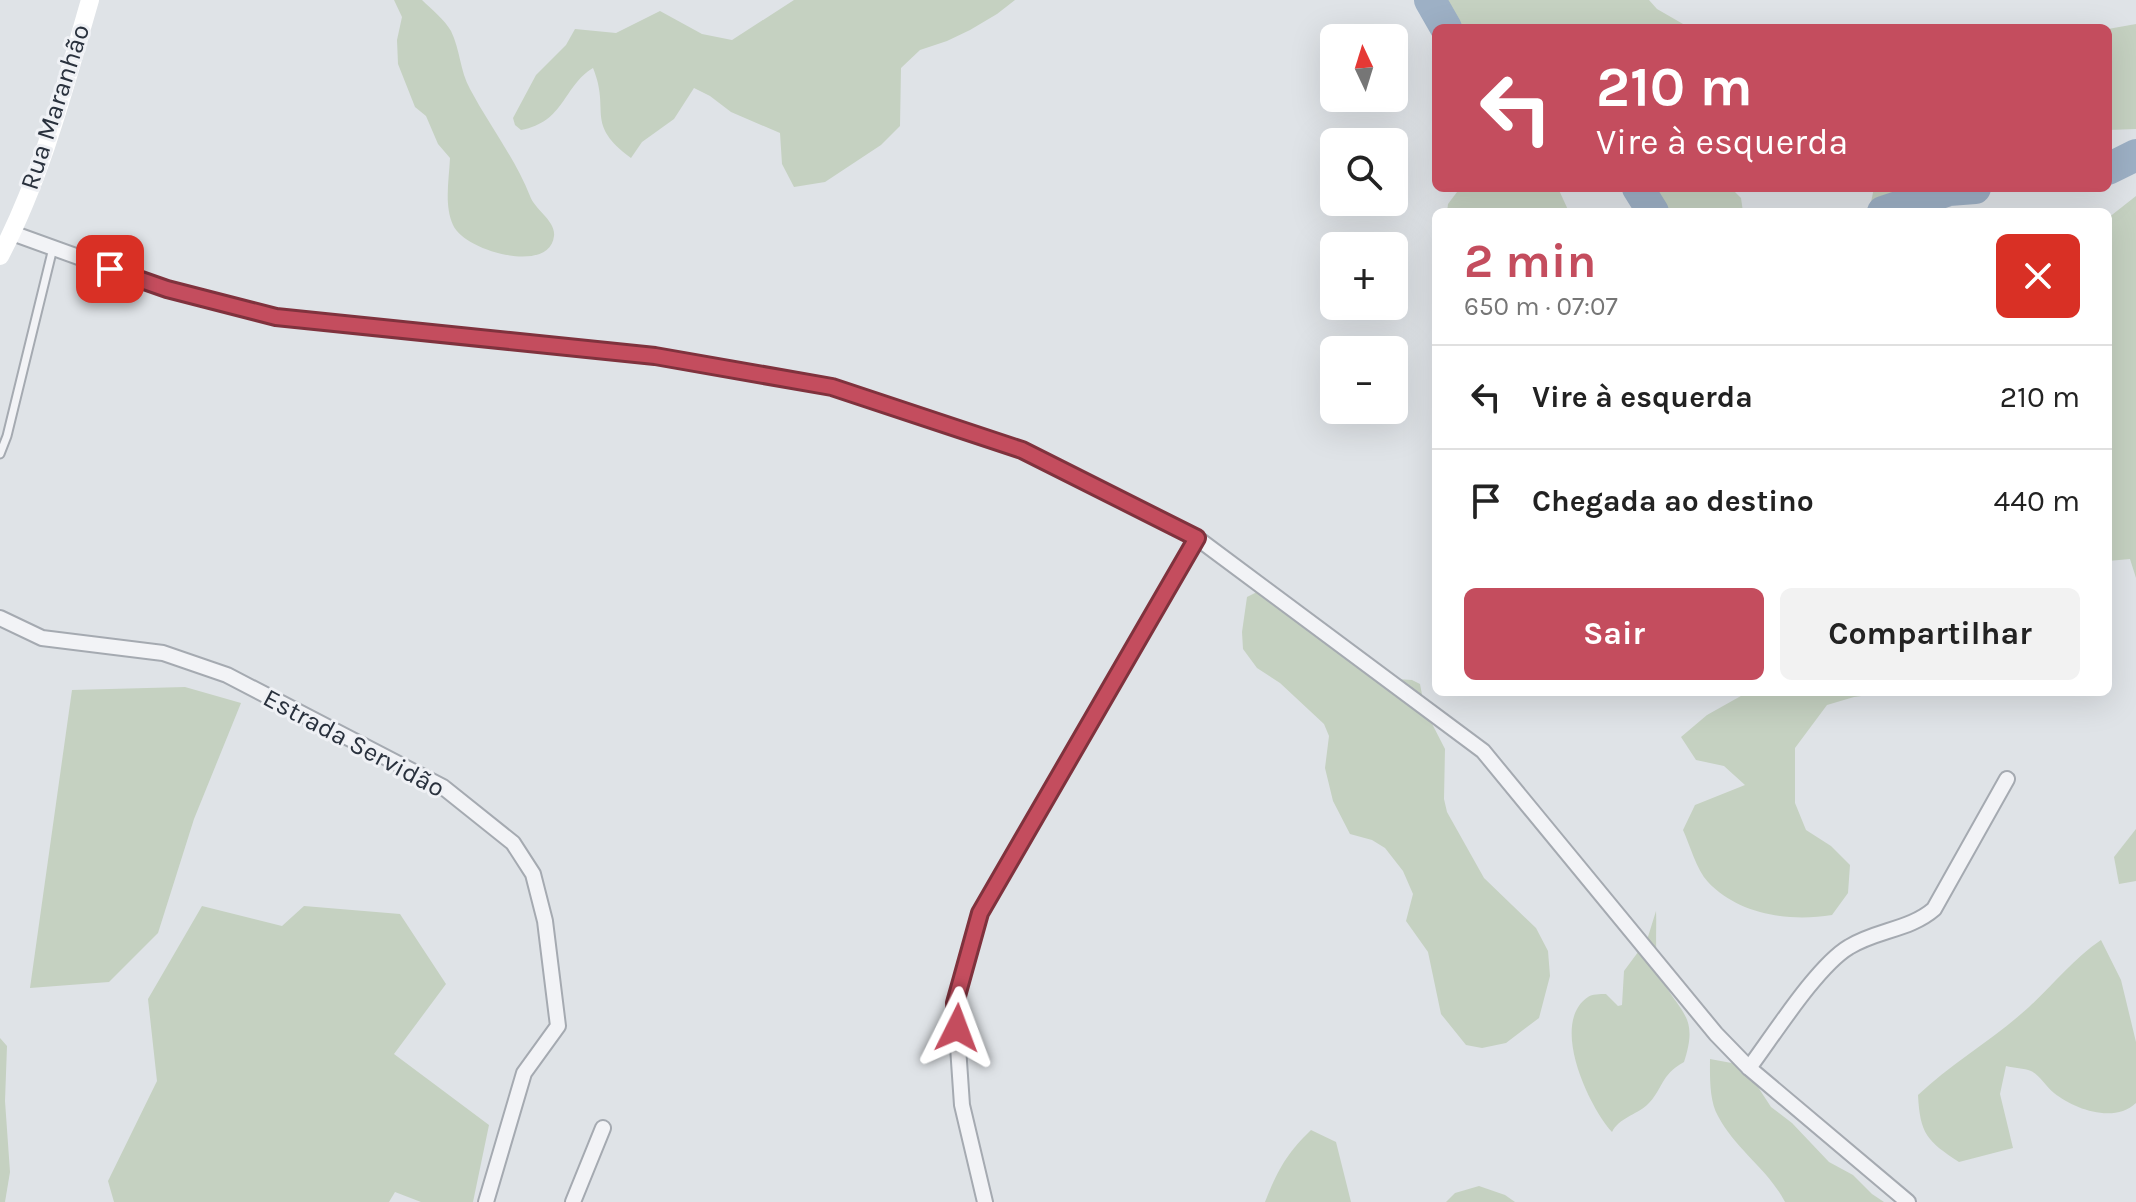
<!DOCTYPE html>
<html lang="pt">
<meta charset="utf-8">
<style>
body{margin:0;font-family:Karla,sans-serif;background:#f2f2f2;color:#222;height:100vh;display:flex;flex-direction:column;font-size:30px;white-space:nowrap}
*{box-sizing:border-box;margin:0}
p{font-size:26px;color:#767676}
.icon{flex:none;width:44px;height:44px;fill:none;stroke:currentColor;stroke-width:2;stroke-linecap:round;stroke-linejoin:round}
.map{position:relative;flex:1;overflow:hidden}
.sheet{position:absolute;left:1432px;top:208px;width:680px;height:488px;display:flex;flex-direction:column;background:#fff;border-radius:12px;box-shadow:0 8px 32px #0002}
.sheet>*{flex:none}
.guide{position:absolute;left:1432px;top:24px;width:680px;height:168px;border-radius:12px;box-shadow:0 8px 32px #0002;background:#c44d5e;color:#fff;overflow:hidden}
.needle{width:52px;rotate:356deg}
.controls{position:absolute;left:1320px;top:24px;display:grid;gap:16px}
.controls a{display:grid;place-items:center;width:88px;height:88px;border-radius:12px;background:#fff;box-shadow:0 8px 32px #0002;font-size:40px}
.pin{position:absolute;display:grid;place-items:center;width:68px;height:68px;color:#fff;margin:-34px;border-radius:16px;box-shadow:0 4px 12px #0006}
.me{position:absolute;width:88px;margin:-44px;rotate:3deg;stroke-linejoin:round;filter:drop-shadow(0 0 6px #0008)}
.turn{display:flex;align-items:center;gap:28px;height:168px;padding:0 32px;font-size:36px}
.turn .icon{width:104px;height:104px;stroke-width:2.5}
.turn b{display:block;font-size:56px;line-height:68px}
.round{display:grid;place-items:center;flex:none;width:84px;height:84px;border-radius:12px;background:#f2f2f2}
.overview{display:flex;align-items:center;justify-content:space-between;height:136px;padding:0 32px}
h1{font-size:48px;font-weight:700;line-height:60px;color:#c44d5e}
.button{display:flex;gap:16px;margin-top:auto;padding:16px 32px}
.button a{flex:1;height:92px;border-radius:12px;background:#c44d5e;color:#fff;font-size:32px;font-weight:700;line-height:92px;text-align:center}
.button a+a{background:#f2f2f2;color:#222}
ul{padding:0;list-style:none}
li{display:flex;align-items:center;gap:24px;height:104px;padding:0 32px;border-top:2px solid #e0e0e0}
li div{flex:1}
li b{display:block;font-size:30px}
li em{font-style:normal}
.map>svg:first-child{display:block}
.green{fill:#c5d1c1}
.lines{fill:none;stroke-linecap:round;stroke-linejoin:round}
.river{stroke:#9db0c5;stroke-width:32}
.lane-casing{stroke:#a5aab1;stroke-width:11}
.street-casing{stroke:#a5aab1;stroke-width:18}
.lane{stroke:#f2f3f6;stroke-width:7}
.street{stroke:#f2f3f6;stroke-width:14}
.secondary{stroke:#fff;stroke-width:18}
.route-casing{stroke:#7f323d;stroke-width:20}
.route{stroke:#c44d5e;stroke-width:14}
.labels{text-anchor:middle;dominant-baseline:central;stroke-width:6;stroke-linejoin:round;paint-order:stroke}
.street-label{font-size:26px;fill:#29313d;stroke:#eff1f5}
</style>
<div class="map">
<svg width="2136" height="1202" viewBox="0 0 2136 1202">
<rect width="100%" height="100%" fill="#dfe3e7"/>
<g class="green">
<path d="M394,0H422C431,9 445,20 451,31C460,49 460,71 470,89C489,125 515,158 530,196C535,210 556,221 554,236C550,275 464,251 453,225C444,205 449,180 450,158L438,144L426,116L415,107L398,64L397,40L402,17Z"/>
<path d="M794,0H1015L997,14L970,30L947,41L920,50L901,68L900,126L881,145L825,182L794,187L782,164L780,133L731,112L710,96L694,88L674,119L642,142L631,158C584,123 611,112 593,68C563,86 565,122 521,130L515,125L513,118L536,75L566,45L575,29L616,33L660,11L702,34L732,40Z"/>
<polygon points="1433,0 1649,0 1657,9 1690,28 1447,28"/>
<polygon points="2136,24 2136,129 2108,130 2108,29"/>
<polygon points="1460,188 1558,188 1569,212 1447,212 1448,204"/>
<polygon points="1642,188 1731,188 1741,198 1743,212 1642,212 1647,197"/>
<polygon points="1874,188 1986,188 1953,196 1871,202"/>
<polygon points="2136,196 2136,578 2130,559 2108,561 2108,218"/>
<polygon points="1267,587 1381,678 1412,680 1420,684 1425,710 1445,749 1444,799 1447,812 1484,878 1536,928 1548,951 1550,976 1539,1018 1506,1043 1482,1048 1466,1045 1441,1014 1428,952 1406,921 1413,894 1403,871 1385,848 1372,840 1350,834 1333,801 1325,768 1329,736 1324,724 1280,683 1257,668 1243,649 1242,632 1247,597"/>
<polygon points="185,687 241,703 194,819 158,933 109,982 30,988 72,690"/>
<path d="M1748,692H1891L1854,697L1827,705L1795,748V803L1806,830L1831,846L1850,865L1848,893L1832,915C1790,922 1739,915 1708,882C1696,869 1690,845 1683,830L1695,805L1745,785L1724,766L1696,760L1681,737L1707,715Z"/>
<polygon points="2136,829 2136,881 2119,884 2114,857"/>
<polygon points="202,906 282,926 304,906 400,914 446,984 394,1054 489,1125 473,1202 421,1202 395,1192 389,1202 114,1202 108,1181 157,1081 148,999"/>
<path d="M1656,911C1657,927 1654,961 1660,975C1678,1013 1700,1014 1684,1062C1660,1075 1663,1090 1647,1105C1636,1115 1619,1118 1612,1132C1589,1107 1549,1023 1588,997C1592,994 1600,994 1606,994L1618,1006L1622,1005L1624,971L1647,940Z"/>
<path d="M2101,940L2121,980L2136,1042V1103C2114,1124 2074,1109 2054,1093C2046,1087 2040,1075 2031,1071C2024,1068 2014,1068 2006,1066L2000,1094L2013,1148L1959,1162C1927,1141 1920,1134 1918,1095C1952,1063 1994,1039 2029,1007C2053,985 2073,959 2101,940Z"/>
<polygon points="0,1038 7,1046 5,1101 10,1172 5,1202 0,1202"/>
<path d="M1710,1059L1737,1064L1756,1084L1771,1107L1792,1123L1829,1162L1853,1175L1872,1194L1884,1202H1785C1768,1169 1735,1149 1718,1116C1709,1100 1710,1076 1710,1059Z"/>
<path d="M1311,1130L1336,1142L1351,1202H1265C1277,1171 1287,1153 1311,1130Z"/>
<polygon points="1479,1186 1505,1195 1515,1202 1446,1202 1455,1193"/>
</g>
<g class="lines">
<g class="river">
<polyline points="1430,0 1446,28"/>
<polyline points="2108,169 2136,155"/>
<polyline points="1638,188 1653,212"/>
<polyline points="1883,212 1949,190 1975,188"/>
</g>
<g class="lane-casing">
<polyline id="lane" points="0,454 7,436 53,248"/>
</g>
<g class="street-casing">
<g id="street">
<polyline points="12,233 167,289 276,317 655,356 832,387 1022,450 1197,538 1483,751 1716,1034 1749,1068 1908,1202"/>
<polyline points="0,618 42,638 163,653 227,675 443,787 513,843 533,874 545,921 558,1026 524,1073 486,1202"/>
<path d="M1749,1068C1773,1036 1817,966 1849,947C1876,930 1910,930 1934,909L2007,779"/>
<polyline points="573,1202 603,1128"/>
<polyline points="985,1202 962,1105 955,1003 980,913 1197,538"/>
</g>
</g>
<use href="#lane" class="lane"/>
<use href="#street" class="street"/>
<path class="secondary" d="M0,256C42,176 65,86 90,0"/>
</g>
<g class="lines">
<g class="route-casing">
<polyline id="route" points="110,269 167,289 276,317 655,356 832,387 1022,450 1197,538 980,913 955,1003 957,1028"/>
</g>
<use href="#route" class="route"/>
</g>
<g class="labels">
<g class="street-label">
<text transform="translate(55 107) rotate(-72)">Rua Maranhão</text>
<text transform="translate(354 743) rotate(28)">Estrada Servidão</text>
</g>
</g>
</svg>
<div class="controls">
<a><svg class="needle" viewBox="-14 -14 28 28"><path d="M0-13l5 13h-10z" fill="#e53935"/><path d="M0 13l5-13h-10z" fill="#767676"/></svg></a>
<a><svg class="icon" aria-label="search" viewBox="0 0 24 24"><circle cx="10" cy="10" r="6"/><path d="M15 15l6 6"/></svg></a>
<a>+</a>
<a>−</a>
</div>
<div class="pin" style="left:110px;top:269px;background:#d93025"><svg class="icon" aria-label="arrive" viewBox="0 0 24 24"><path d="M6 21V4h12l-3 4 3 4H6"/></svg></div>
<svg class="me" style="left:957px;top:1028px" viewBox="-20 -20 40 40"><path d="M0-17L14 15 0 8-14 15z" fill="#c44d5e" stroke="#fff" stroke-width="4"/></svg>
<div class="guide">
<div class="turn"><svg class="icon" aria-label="left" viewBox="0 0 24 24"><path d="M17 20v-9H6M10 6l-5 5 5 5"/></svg><div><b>210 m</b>Vire à esquerda</div></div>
</div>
<section class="sheet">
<div class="overview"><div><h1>2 min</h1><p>650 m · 07:07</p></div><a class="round" style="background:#d93025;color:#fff"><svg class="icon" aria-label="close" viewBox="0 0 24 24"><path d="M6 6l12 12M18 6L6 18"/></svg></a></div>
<ul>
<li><svg class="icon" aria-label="left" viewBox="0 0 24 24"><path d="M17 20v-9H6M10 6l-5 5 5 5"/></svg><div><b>Vire à esquerda</b></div><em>210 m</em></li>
<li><svg class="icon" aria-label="arrive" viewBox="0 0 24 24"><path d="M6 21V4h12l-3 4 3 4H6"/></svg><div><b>Chegada ao destino</b></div><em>440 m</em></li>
</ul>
<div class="button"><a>Sair</a><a>Compartilhar</a></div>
</section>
</div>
